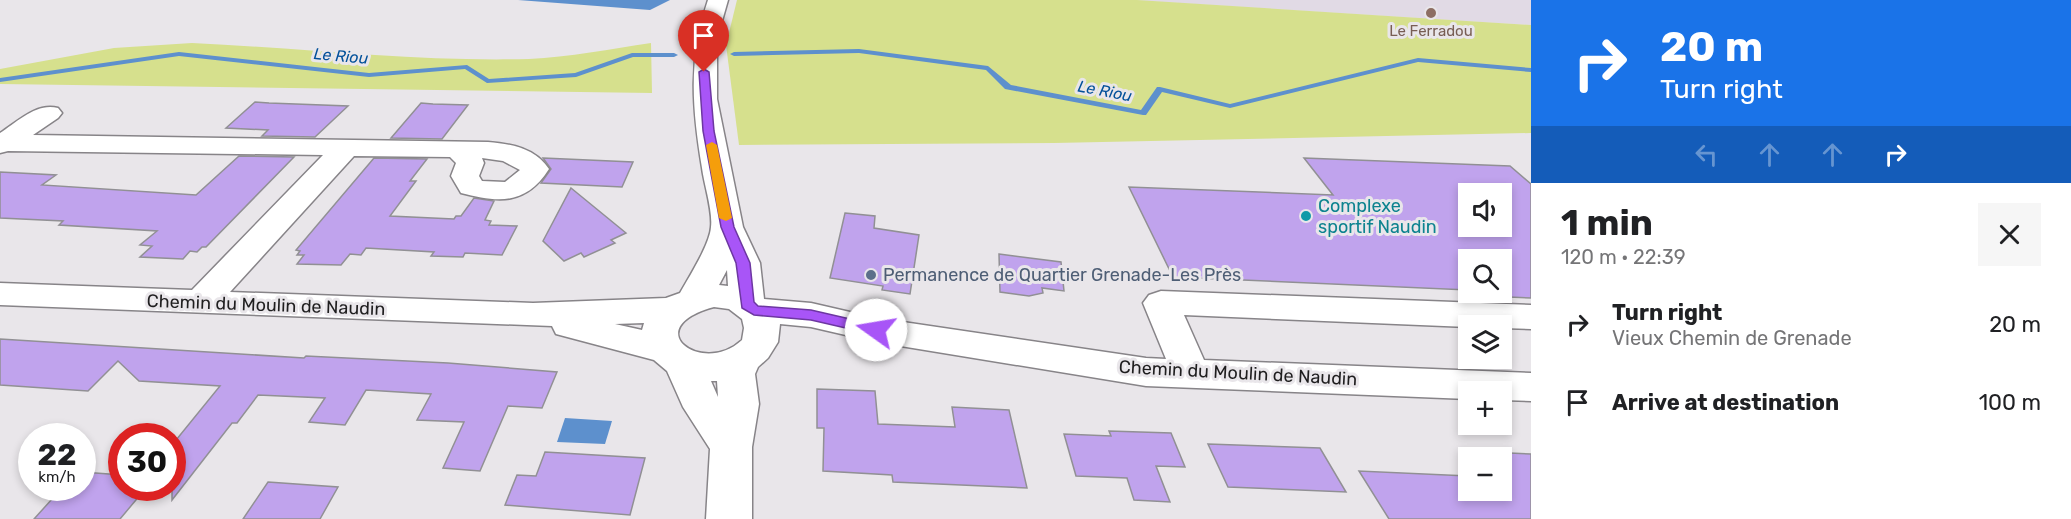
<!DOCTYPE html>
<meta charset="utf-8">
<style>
body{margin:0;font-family:Rubik,sans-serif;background:#f6f6f6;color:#202124;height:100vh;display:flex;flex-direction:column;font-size:22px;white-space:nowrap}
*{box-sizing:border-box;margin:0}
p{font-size:20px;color:#757577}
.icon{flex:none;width:33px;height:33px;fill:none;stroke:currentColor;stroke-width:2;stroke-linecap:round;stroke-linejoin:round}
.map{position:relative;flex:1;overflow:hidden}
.side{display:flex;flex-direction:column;background:#fff;width:540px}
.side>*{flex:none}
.banner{background:#1a73e8;color:#fff;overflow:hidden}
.controls{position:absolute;left:1458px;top:183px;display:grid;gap:12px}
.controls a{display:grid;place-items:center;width:54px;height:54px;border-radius:0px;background:#fff;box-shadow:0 3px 9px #0003;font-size:30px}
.speed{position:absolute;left:18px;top:423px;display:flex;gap:12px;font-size:30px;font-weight:700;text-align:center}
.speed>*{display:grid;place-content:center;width:78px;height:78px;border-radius:50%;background:#fff;box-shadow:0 3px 9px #0003;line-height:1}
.speed small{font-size:15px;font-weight:400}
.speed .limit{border:9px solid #d22;background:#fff;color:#111}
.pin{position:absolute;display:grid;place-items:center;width:51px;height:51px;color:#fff;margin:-62px -26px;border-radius:50% 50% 50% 0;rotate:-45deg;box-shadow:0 0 6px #0007}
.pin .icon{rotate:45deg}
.me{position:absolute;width:66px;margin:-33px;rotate:283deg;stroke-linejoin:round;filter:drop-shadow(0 0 4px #0008)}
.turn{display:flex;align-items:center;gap:21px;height:126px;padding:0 30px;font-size:27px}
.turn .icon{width:78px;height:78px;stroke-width:2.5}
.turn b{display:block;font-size:42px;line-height:51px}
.lanes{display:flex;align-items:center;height:57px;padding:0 30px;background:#0003;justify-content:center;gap:30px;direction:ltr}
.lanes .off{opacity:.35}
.round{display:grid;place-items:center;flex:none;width:63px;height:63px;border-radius:0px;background:#f6f6f6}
.headline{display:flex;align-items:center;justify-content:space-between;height:102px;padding:0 30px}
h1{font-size:36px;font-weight:700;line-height:45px}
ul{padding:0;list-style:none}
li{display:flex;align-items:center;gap:18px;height:78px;padding:0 30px}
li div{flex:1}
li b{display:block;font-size:22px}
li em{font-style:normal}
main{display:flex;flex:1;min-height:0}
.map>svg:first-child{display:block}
.built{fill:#e1dae5}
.green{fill:#d6e08d}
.water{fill:#5d90cd}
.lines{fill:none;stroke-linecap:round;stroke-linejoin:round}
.stream{fill:#5d90cd;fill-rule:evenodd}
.building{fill:#c0a3ed;stroke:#919094;stroke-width:1.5;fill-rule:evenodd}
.minor-casing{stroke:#878488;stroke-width:3}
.minor{fill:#fff;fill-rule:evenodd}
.route{fill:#a855f7;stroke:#6d37a1;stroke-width:1.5}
.slow{fill:#f59e0b}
.education-dot{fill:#8d6e63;stroke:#e9e6ea;stroke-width:2}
.culture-dot{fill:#0f9aa8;stroke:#e9e6ea;stroke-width:2}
.service-dot{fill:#5c6f8a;stroke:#e9e6ea;stroke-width:2}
.labels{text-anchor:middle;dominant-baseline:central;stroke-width:6;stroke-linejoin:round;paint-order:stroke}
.far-education-label{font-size:15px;fill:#785e54;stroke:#e9e6ea}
.far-water-label{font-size:16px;font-style:italic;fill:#03519a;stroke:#e9e6ea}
.culture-label{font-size:18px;fill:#0d838f;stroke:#e9e6ea;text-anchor:start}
.service-label{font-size:18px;fill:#4e5e75;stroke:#e9e6ea;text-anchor:start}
.street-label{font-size:18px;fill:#1f1e1f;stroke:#e9e6ea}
</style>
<main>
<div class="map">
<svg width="1531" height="519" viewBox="0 0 1531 519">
<rect width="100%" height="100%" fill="#e9e6ea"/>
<polygon class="built" points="1131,0 1531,0 1531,25"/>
<g class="green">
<polygon points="737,0 1137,0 1531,25 1531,133 1054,143 739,145 726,45"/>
<path d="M192,43C304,48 416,62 529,59C569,57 611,49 651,43L652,93L0,84V69L114,48Z"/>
</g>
<g class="water">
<polygon points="518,0 670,0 650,10"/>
<polygon points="565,418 612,421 605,444 557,442"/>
</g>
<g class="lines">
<g class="stream">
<polygon points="859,49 988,66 1011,85 1141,110 1157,87 1160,87 1230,104 1418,58 1531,68 1531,72 1418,62 1230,108 1162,92 1146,115 1143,115 1005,89 986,70 859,53 734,56 730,54 734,52"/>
<polygon points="179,52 369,73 467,65 489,79 575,73 632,53 674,53 678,55 674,57 633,57 576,77 487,83 465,69 369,77 179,56 0,82 0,78"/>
</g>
</g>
<g class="building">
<polygon points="255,102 269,103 348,106 315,137 262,136 268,130 226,128"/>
<polygon points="421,103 433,104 468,105 442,139 391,138"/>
<polygon points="239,156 294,157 206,247 202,247 197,252 190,251 183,259 140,257 152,246 140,245 157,231 59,225 63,221 0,218 0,172 56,175 42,185 196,195"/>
<polygon points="374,158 427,159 410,181 416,181 390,216 454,219 456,216 461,216 474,198 494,201 485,220 491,221 489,225 517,226 502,255 465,253 463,257 431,256 434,252 366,248 361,255 350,254 341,265 297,264 304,255 297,255 300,251 296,250"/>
<polygon points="543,158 633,162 622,187 541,183 551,169"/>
<path d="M1304,158L1510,166L1531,184V298L1485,296L1482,292H1502V260H1468V290L1173,277L1129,187L1333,195ZM1468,194H1502V226H1468Z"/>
<polygon points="571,188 626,233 611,240 615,243 584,257 581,253 564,261 543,241"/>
<polygon points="845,213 875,216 874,228 919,235 910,294 882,290 883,286 830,278"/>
<polygon points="999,254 1061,262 1064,291 1042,288 1043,293 1029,296 1000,292"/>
<polygon points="0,339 304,358 306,356 448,363 557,372 542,408 508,406 480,471 443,468 464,422 417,420 431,394 366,390 345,425 309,422 325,398 258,395 237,423 232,423 172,500 172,445 220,386 139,381 118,361 88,391 0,385"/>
<polygon points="817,389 875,391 878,424 955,427 952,407 1009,410 1027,488 893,482 892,475 823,471 824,428 817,428"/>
<polygon points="1109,431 1171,433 1185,467 1156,466 1170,502 1134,500 1127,478 1076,476 1064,434 1111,436"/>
<polygon points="1208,444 1320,448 1346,492 1228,487"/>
<polygon points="1465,451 1531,454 1531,519 1389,519 1359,471 1468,476 1468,490 1502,490 1502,458 1470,458"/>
<polygon points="545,452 645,458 630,515 505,505 517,475 536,476"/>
<polygon points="82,472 122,475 122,488 146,488 120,519 34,519 62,488 82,488"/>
<polygon points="268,482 338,487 320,519 243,519"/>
</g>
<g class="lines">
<g class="minor-casing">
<path id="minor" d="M708,0H728L720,28L717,49V99L743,227L760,263L764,299L811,303L876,318L1146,358L1166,359L1143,303L1149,295L1161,291L1531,305V329L1502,328V326L1468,327L1184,315L1204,360L1531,373V401L1502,400V392H1468V399L1146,386L876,342L811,327L780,324L778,342L768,358L758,367L755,374L759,404L752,447V519H706L710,449L683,407L667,371L654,360L556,334L552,326L0,305V283L192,290L323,155L8,151L0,153V133C17,122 37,102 58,108L62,113L58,118L33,135L488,142C512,144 535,148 549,169C526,205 499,203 461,193L451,176L456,163L450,157L354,156L230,292L533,303L666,298L680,293C689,277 710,244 711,227C713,211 704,184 702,168C692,108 688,58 708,0ZM482,158L503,161L520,170L505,182L482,181L479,176L484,163ZM727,270L728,286L719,285ZM714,307L729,309L742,319L744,328L742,340C702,377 637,328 714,307ZM644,323L642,330L615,324ZM711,381H717L718,397Z"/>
</g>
<use href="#minor" class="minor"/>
</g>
<polygon class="route" points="704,69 709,72 714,131 734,227 750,263 754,302 758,306 811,310 876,325 883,330 881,334 876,335 811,320 754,315 742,308 736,263 721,227 703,131 699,72"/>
<polygon class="slow" points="712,142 717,145 732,218 726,221 719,218 706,145"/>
<circle class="education-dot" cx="1431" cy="13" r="6"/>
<circle class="culture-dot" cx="1306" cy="216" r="6"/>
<circle class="service-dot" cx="871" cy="275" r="6"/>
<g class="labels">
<g class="far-education-label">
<text x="1431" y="31">Le Ferradou</text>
</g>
<g class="far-water-label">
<text transform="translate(341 56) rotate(5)">Le Riou</text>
<text transform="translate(1105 91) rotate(11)">Le Riou</text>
</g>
<g class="culture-label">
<text x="1318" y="206">Complexe<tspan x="1318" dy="21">sportif Naudin</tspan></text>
</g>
<g class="service-label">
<text x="883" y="275">Permanence de Quartier Grenade-Les Près</text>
</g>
<g class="street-label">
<text transform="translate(266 305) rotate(2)">Chemin du Moulin de Naudin</text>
<text transform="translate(1238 373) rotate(3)">Chemin du Moulin de Naudin</text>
</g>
</g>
</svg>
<div class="controls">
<a><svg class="icon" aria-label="sound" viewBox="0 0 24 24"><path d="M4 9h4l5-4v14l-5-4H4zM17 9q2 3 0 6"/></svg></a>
<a><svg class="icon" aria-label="search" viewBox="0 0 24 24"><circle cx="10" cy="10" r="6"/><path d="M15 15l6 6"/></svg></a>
<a><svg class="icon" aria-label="layers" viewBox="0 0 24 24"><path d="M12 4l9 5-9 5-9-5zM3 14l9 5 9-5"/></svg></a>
<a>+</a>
<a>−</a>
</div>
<div class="speed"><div>22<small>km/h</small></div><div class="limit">30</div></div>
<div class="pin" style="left:704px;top:72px;background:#d93025"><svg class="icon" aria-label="arrive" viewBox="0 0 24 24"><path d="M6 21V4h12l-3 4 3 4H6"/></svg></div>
<svg class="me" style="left:876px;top:330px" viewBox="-20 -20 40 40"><circle r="19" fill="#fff"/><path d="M0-13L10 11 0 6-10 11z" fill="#a855f7"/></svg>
</div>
<section class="side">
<div class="banner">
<div class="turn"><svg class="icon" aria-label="right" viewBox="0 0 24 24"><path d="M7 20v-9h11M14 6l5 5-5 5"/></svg><div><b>20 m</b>Turn right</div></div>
<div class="lanes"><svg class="icon off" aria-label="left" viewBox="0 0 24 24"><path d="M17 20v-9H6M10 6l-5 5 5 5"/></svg><svg class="icon off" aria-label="ahead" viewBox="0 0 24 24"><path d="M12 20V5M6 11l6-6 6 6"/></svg><svg class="icon off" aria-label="ahead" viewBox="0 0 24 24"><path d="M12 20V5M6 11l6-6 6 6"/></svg><svg class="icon" aria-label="right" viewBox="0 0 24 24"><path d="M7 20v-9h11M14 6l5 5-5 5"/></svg></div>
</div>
<div class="headline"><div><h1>1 min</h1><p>120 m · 22:39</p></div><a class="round"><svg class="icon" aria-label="close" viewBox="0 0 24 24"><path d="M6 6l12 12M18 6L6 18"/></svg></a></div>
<ul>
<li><svg class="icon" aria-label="right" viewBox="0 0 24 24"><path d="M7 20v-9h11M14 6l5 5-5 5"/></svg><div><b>Turn right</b><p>Vieux Chemin de Grenade</p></div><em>20 m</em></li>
<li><svg class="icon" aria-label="arrive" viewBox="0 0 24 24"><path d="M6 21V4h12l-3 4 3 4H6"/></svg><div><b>Arrive at destination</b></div><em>100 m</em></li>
</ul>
</section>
</main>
